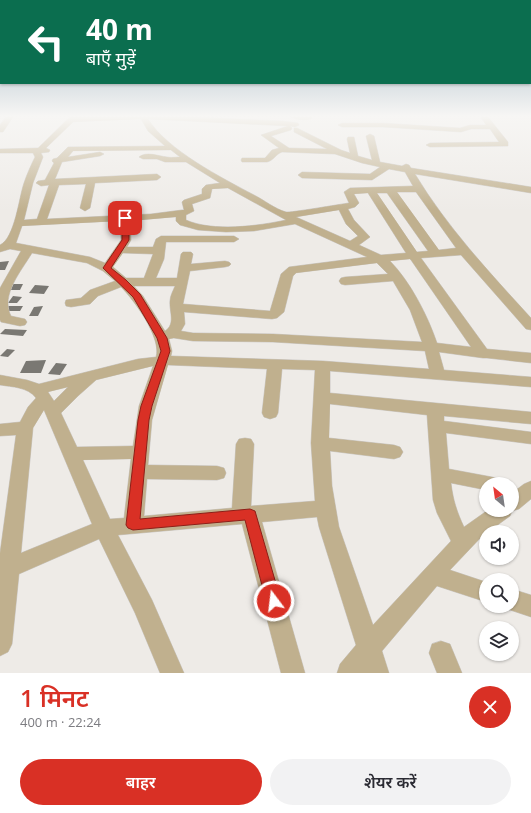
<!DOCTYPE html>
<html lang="hi">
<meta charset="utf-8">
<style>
body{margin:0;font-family:"Open Sans","Noto Sans Devanagari",sans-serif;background:#f2f2f3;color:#2b2b33;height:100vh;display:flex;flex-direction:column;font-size:15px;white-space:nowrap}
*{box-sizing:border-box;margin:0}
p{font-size:13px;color:#7c7c81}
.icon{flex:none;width:22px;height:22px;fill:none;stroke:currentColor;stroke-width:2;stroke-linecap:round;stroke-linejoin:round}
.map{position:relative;height:673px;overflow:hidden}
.side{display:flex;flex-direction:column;background:#fff;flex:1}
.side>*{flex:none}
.banner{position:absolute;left:0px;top:0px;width:531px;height:84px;box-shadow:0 1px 3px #0004;background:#0b6e4f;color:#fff;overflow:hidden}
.needle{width:26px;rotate:331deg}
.controls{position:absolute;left:479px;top:477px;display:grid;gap:8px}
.controls a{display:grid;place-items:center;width:40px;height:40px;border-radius:50%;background:#fff;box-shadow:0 1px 3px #0004;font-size:20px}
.pin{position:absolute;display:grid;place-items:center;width:34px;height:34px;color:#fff;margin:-17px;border-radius:8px;box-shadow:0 2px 6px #0006}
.me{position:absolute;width:44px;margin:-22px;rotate:345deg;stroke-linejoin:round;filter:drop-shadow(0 0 3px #0008)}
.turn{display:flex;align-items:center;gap:14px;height:84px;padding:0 20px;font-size:18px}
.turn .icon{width:52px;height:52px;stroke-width:2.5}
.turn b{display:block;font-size:28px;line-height:34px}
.round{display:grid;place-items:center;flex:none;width:42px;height:42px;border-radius:21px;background:#f2f2f3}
.summary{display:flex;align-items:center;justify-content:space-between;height:68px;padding:0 20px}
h1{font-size:24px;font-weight:600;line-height:30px;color:#d93025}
.cta{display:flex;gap:8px;margin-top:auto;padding:8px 20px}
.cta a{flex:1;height:46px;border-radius:24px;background:#d93025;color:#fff;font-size:16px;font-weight:600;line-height:46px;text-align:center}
.cta a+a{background:#f2f2f3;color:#2b2b33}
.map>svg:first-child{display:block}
.building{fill:#7a7873}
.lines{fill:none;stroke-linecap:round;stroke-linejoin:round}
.minor-casing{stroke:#cbc8c5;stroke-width:1}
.minor{fill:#c0b08e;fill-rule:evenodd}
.route{fill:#d93025;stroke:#8d1f18}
</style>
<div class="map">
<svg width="531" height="673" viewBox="0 0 531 673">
<rect width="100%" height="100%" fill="#eeebe7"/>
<g class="building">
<polygon points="9,261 5,270 0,270 0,262"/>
<polygon points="12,284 23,284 20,290 9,290"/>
<polygon points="35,285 49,286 44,294 29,293"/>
<polygon points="13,296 22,297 17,303 8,303"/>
<polygon points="7,306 23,306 20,311 4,311"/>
<polygon points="43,306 38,316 29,316 34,307"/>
<polygon points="5,329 27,330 23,336 0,334"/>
<polygon points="7,349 15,350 8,357 0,356"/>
<polygon points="46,360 41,373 20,373 26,361"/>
<polygon points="56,363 67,364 60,375 48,374"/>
</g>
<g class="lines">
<g class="minor-casing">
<g id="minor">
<polygon points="6,117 13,117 3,132 0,132 0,125"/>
<path d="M70,117H194L283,121L298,123L299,125L295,127L290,126L292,128L291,130L271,136L289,148L327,149L294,132V128H297L341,150L350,153L347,139L348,137H354L358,156L372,160L366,136L370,134L374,136L380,162L402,166L406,164L409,165L411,168L531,187V193L415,174C447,227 489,272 531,318V330L526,329L461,255L421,258L487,349L531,353V363L487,358H483L439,352L444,370L531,377V387L330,371V393L531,412V424L444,416V421L531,432V444L446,433L449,469L492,477L499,479L501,484H486V490L451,483C453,500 457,512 464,527L488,510H512V493L524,484L531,481V499L519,509L512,511L510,516L488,532H486L450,570L486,582V602L437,586L382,651L389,673H337L340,664L356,645L319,527L317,517L262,522L305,673H281L242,524L118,535L152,600L184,673H160L135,613L99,539L19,574L12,644L8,652L0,656V553L16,435L0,436V424L20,422L28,407L36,398C28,387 12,387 0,385V375L27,380L39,384L138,359L156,357C162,338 134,300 121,287L98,296L90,304L71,307L66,306L65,303L66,300L81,298L90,290L115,281L103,271L87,263L32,253C22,270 0,295 11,316L25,319L27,322L25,325L20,326L1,322L0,320V288L21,251L10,249L0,252V245C15,238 19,197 24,183C27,174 31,165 35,157L33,153H0V149L38,148ZM141,119L148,131L165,146L68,147L57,158L53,159L52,161L54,163L45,180L38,181L36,183L41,186L49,185L37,219L24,220L33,183L43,157L41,153L49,152L50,150L46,148L73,122ZM148,119L288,126L261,135L279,148L272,150L265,158H242L241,160L242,162H267C273,161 276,154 282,152L335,154L362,163L380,167L370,174L302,172L298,175L302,178L372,180L389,169L405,172L413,186L350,188L344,192L349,203C341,204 290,213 286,212C275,209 264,200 254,195C222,178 167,150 148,119ZM171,150L180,157C176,157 171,158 167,157C158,156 146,151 139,157L143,159H157L165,162H186L220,183L206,185L202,189V194L184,200L182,202L184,210H182L151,214L47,219L59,185L86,184L80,208L85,211L90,208L95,183L157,180L161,177L157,174L55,179L62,162L100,156L104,154L100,152L68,157L73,151ZM228,188L286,220C258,226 213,232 186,220V215L194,211L192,204L210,198L212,189ZM397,192H416L456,248L439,250ZM368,193L406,253L381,255L359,245L370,237L354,220L348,209L355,207L359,203L354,194ZM377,193H387L428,251L417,252ZM339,210L346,224L358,236L350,241L296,217ZM176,217V221L180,225L198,230L226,232L254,231L295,224L367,257L289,267L281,274L270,311L183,304L190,271L225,267L229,266L231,264L229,262L225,261L191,264L193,254L191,252H183L181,254L177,278H156L164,259L166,242H234L239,239L234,236H161L156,239L153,247H127L131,240L130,221ZM120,221L121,240L105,263L90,257L16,243L22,226ZM123,253L153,254L144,278H126L113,267ZM410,259L411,260L471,347L437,343C428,316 410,281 390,261ZM377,263L388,274L345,277L341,278L339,281L341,284L345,285L393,281L410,310L422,342L273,334L193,333L181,331L185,324L184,312L272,319L277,318L284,312L293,276L296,273ZM134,286H175C173,291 170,296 170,301C169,311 176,324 165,331L143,296ZM174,338L193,341L273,342L425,351L429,369L323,361L171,356L172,351L169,339ZM168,365L267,369L262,413L264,417L270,419L276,417L278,413L282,369L315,370L311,443L315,501L251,506L254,444L251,439L245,438L239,439L236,444L232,508L144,516L147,479L217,480L224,478L226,473L224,468L217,466L148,465L152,420ZM153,366L139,406L133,446L77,447L61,413L78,396L96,380ZM68,387L54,401L48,392ZM330,404L427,415L433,500L437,513L451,541L373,625L339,527L332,486L330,451L394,459L400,457L403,452L400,447L394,445L329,438ZM44,410L92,524L21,553L33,428ZM131,459L124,518L110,519L83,460Z"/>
<path d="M292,117H312V118C308,121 296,120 292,117Z"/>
<polygon points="481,117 488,117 508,142 508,146 430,147 426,145 430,143 499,142 490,129 471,129 461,132 383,127 342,127 338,125 342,123 383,123 460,128 470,125 486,125"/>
<polygon points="512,589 531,595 531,617 504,608 503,606 512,606"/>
<polygon points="441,641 450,644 462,673 437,673 429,653 432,644"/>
</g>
</g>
<use href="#minor" class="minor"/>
</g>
<linearGradient id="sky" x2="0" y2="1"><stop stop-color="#8fa9bb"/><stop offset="0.55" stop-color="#f7f6f4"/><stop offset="1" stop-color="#f7f6f4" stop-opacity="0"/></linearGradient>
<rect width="531" height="211" fill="url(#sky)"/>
<polygon class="route" points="125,216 129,218 129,240 111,268 126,280 140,294 167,338 170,351 152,406 149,420 140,519 250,509 255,511 281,601 279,606 274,608 269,606 266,601 245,520 133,530 128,528 126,525 138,420 141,406 161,351 157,338 133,297 103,268 122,240 122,218"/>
</svg>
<div class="controls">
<a><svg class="needle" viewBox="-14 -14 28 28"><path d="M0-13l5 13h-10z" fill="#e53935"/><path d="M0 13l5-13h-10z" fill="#7c7c81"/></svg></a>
<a><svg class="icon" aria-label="sound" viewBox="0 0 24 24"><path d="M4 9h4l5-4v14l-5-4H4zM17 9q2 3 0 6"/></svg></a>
<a><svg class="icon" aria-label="search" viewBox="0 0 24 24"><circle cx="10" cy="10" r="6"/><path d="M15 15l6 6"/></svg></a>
<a><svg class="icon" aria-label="layers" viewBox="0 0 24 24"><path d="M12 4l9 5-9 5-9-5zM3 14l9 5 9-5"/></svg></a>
</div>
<div class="pin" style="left:125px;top:218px;background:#d93025"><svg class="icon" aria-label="arrive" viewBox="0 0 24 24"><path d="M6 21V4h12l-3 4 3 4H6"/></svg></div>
<svg class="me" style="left:274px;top:601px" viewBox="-20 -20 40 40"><circle r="17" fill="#d93025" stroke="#fff" stroke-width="3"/><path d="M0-11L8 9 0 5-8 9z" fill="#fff"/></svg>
<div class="banner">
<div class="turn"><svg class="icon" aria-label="left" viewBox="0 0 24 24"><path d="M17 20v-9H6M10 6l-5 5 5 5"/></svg><div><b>40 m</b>बाएँ मुड़ें</div></div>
</div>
</div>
<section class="side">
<div class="summary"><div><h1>1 मिनट</h1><p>400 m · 22:24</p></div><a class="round" style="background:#d93025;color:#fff"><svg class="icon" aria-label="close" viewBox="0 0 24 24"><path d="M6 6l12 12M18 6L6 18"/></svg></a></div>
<div class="cta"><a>बाहर</a><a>शेयर करें</a></div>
</section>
